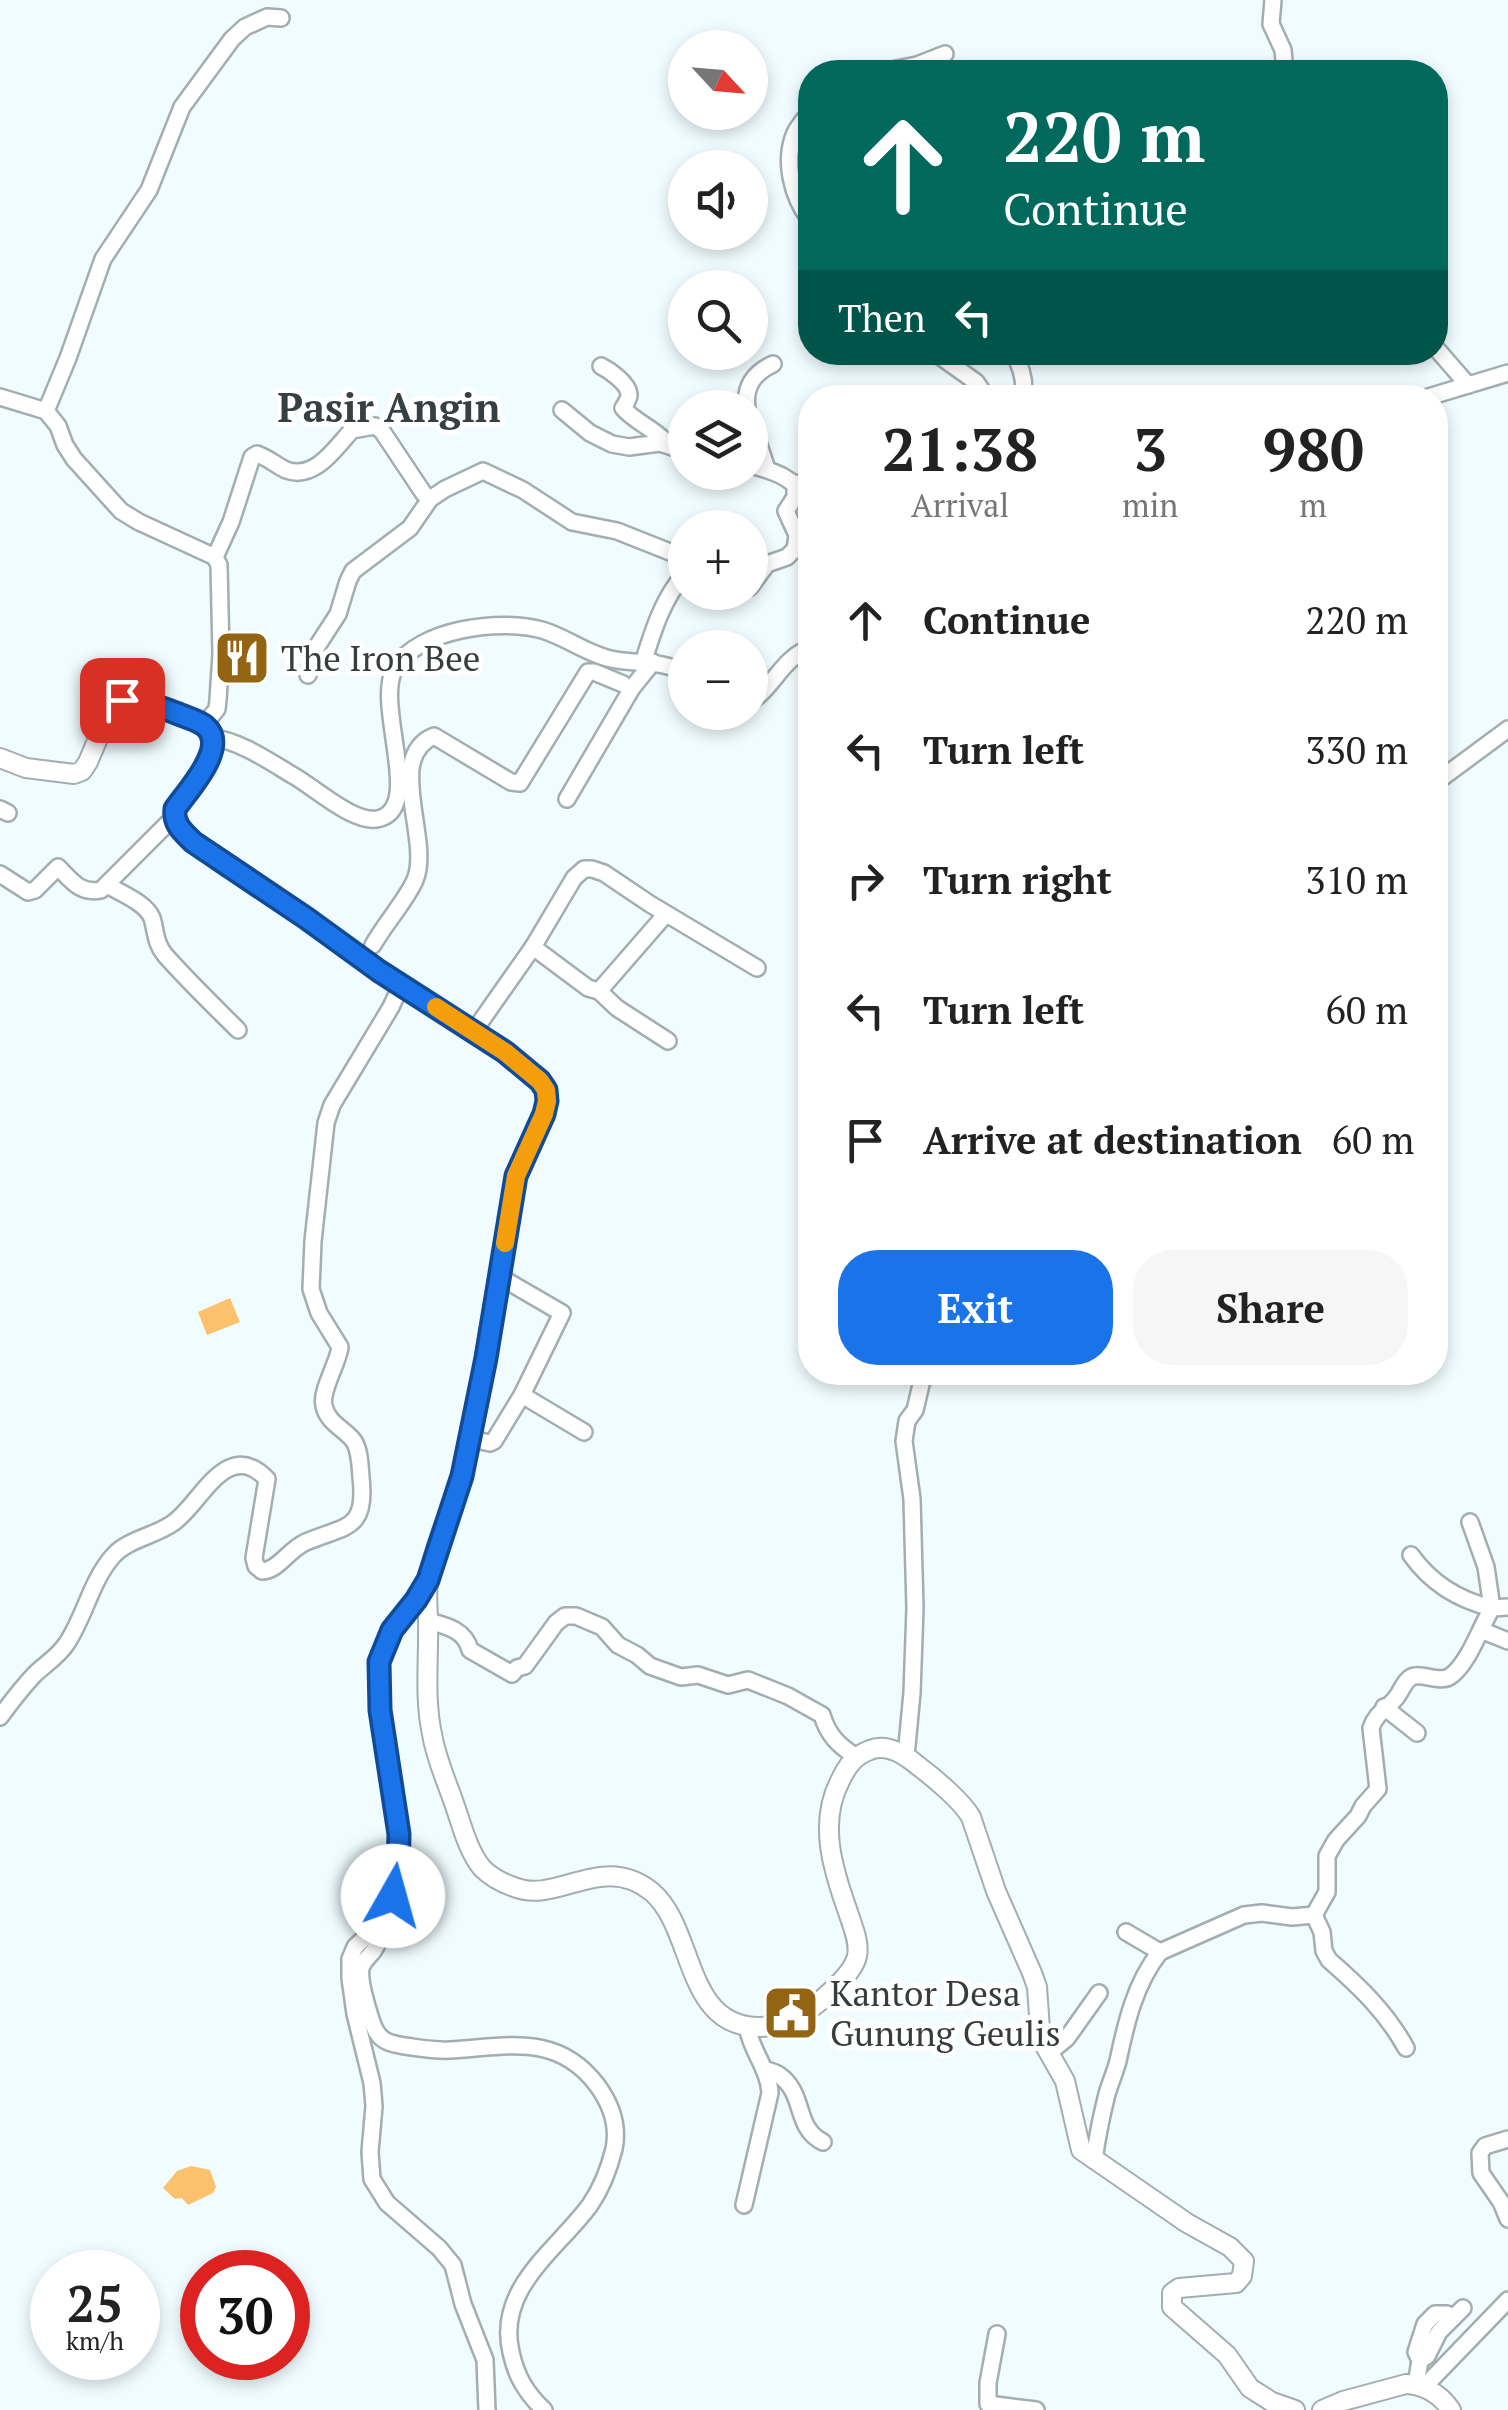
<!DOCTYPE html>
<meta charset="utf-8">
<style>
body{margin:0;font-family:"PT Serif",serif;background:#f6f6f6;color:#222;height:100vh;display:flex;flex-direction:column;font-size:38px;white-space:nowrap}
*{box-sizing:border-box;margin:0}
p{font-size:32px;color:#767676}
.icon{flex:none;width:55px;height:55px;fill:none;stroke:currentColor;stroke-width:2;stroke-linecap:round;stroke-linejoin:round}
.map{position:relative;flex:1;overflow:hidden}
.details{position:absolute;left:798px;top:385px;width:650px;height:1000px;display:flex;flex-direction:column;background:#fff;border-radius:40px;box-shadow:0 5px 15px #0003}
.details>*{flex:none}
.guide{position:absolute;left:798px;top:60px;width:650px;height:305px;border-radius:40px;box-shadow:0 5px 15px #0003;background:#00695c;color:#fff;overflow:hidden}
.needle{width:65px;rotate:116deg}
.controls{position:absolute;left:668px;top:30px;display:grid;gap:20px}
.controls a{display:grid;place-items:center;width:100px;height:100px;border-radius:50%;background:#fff;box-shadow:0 5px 15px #0003;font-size:50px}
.speed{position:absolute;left:30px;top:2250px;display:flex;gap:20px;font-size:50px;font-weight:700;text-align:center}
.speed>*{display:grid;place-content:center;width:130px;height:130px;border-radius:50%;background:#fff;box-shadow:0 5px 15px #0003;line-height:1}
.speed small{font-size:25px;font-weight:400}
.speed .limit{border:15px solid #d22;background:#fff;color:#111}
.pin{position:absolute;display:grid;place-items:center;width:85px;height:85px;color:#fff;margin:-42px;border-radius:20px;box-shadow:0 5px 15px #0006}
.me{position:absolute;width:110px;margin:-55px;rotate:7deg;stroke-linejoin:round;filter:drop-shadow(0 0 8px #0008)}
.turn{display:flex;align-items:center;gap:35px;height:210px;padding:0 40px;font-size:45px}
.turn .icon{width:130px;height:130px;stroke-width:2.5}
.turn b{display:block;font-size:70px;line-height:85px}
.then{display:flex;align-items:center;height:95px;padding:0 40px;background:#0003;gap:20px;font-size:38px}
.eta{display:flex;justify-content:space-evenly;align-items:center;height:170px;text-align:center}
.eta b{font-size:60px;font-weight:800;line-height:70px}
.primary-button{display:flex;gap:20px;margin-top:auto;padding:20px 40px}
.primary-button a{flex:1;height:115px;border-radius:40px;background:#1a73e8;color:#fff;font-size:40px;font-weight:800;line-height:115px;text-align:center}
.primary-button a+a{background:#f6f6f6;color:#222}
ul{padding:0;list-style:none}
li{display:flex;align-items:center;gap:30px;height:130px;padding:0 40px}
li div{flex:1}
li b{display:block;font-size:38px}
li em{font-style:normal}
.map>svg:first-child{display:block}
.water{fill:#fbc16d}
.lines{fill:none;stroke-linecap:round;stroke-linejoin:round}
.minor-casing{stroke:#a3aeb1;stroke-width:20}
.major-casing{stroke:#a3aeb1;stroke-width:22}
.minor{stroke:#fff;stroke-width:15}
.major{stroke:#fff;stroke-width:18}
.route-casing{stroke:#114b97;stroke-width:25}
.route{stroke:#1a73e8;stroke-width:18}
.slow{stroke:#f59e0b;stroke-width:18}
.labels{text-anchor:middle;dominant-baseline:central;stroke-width:10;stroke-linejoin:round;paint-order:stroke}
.poi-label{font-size:35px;fill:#373c3d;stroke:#fff;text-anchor:start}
.quarter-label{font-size:40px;font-weight:bold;fill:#364042;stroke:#fff}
</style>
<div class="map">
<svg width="1508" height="2410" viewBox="0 0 1508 2410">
<rect width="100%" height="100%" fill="#f0fcff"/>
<g class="water">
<polygon points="230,1298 240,1322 207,1335 198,1312"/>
<polygon points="191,2166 210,2170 216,2187 213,2193 188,2205 182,2198 175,2199 163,2188 177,2171"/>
</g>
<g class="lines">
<g class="minor-casing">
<g id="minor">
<polyline points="1273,0 1271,24 1283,50 1285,72"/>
<polyline points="881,72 917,65 945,54"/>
<path d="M810,112C805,119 799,125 795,133C783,161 792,197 810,220"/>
<polyline points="1435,347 1468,385"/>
<polyline points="934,352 976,382 987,398"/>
<path d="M1013,352C1021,366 1026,381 1023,398"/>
<path d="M601,366C609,370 628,383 629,394C630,397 625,405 623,408C634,421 651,427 664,440V444"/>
<polyline points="0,397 46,411 58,426 65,445 74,459 121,511 139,522 215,557"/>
<polyline points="1425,398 1508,373"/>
<path d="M747,408C744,386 754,373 773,364"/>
<polyline points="562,410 590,433 612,444 629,447 660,443 685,451"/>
<polyline points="46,411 68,358 103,259 149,190 182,107 232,39 245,27 267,17 281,18"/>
<polyline points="750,418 767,469"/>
<path d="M750,465C778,472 793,478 810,502"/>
<polyline points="750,587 767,564 787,557 795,549 797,535 786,511 795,497 795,483"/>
<polyline points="713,592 718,596 738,592"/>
<path d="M643,663C652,634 663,597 685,574"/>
<polyline points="308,675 316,648 338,614 348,581 353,571 410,528 430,499 445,489 483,471 523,490 572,522 617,531 685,558"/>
<path d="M750,702C774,687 782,658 810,648"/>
<path d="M204,725L217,709L218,700L221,654L219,565L215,557L231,522L252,457L257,454C268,458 276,465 286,470C315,481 336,447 352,430L375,426L382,431L424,494L430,499"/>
<path d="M212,738C237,739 272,763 294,776C314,787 357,827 381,818C423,804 374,704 395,668C418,629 501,618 542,630C566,637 587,654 611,659C637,665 663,659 685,674"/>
<polyline points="1435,783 1508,729"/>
<polyline points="567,799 632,688 653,662"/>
<polyline points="0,809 8,813"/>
<path d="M0,874L28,892L35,890L58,867C72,881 80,894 101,890L173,818"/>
<path d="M107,885C121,893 146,903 152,918C156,931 155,943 165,955C188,981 213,1005 238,1030"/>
<path d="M373,945C384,925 407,899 415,880C432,840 384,757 434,736L511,782L520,783L588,672H594L623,684"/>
<polyline points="533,947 588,988 599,991 666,914"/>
<polyline points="599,991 617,1008 668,1041"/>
<polyline points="474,1031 533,947 574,878 584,869 592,869 604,873 650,904 757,968"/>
<polyline points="522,1395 584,1432"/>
<polyline points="471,1439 490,1443 494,1441 522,1395 562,1313 500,1277"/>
<path d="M1411,1555C1431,1583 1458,1600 1492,1608L1486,1567L1470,1522"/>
<polyline points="428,1580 392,1630 379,1662 380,1709 399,1834 398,1874 389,1908 384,1919 355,1947 350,1959 350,1978 355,2014 372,2083 374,2106 370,2152 372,2179 387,2203 439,2248 453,2265 463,2304 485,2360 487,2410"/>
<path d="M428,1621C447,1626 465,1630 470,1650L512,1674L517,1668L525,1666L556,1623L565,1616H576L602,1627L618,1645L637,1655L650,1666L681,1677L698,1675L728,1685L748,1680L788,1696L822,1715C828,1735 838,1745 855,1756"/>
<polyline points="1481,1630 1508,1641"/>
<polyline points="1384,1707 1417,1733"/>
<path d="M0,1717C11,1702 22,1688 34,1675C45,1664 58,1657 67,1643C85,1616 91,1581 113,1556C128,1539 155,1536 173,1523C201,1504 226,1437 267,1479L254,1558L256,1566L262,1571C278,1571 289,1549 306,1542C346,1525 367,1531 361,1477C360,1466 360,1449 353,1440C343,1428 328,1423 324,1406C320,1391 338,1364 340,1347L319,1313L311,1289L313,1241L326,1123L332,1105L391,1007L401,985"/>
<polyline points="906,1756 912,1693 915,1608 912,1499 904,1441 907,1421 915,1410 924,1372"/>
<path d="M1314,1915L1322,1932L1324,1951L1329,1960C1359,1986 1387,2013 1406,2048"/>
<path d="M386,1922C383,1932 379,1942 374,1950C370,1956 363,1961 361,1968C359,1980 364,1995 367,2006C370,2015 372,2027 378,2034C384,2043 395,2044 405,2046C420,2048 435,2051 450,2050C506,2047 557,2032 597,2085C611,2104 619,2125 614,2149C609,2169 601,2189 590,2205C557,2250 496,2288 511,2352C516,2376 526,2393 544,2410"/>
<polyline points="1126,1932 1160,1952"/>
<polyline points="1049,2053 1067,2038 1099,1993"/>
<path d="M764,2069C769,2071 775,2072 779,2075C806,2094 794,2128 823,2142"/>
<polyline points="1508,2139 1485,2146 1480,2153 1481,2173 1501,2202 1508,2219"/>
<path d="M1094,2160C1097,2139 1101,2118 1106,2098C1109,2085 1115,2073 1118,2061C1126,2023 1135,1983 1160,1952L1244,1915L1262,1913L1292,1917L1314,1915L1327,1892V1856L1336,1840L1358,1816L1363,1806L1378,1789L1371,1728C1376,1713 1386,1710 1395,1699C1401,1693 1405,1677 1415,1676C1426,1674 1442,1684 1452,1675C1470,1660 1480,1628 1492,1608L1508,1607"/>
<path d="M744,2205L770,2093C769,2069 750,2049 747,2026"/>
<polyline points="997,2334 988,2383 988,2404 1036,2410"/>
<polyline points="1420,2360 1416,2352 1425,2324 1435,2314 1447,2314 1453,2318"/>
<polyline points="1416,2385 1420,2360 1427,2356 1439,2332 1463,2308"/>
<polyline points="1424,2387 1508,2300"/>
</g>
</g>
<g class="major-casing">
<g id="major">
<path d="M0,758L26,768L74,774L82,771L88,762L110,710L122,700L131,699L149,704L204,725L212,738V747L199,776L175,809L173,818L179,829L193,842L220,862L306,919L379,971L505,1052L544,1086L547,1101L544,1115L516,1176L471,1439C468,1451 466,1464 462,1476C451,1511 433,1547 428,1583C426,1596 428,1608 428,1621C429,1658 424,1697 432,1734C436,1759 447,1782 455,1806C462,1826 468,1851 482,1868C491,1877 502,1883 514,1887C558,1905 602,1851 652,1892C695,1929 684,2025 757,2027C769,2027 783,2024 794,2019C812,2010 853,1976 857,1956C860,1942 852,1925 848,1912C833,1870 818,1823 840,1781C847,1766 854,1756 870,1750C887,1743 904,1754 917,1765C933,1777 962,1801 971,1817L996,1891L1032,1973L1037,1987L1040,2029L1044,2044L1065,2081L1081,2150L1187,2223L1230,2247L1244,2261L1242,2276L1236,2283L1179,2288L1172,2293V2307L1227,2355L1250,2388L1272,2402L1295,2410"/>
<path d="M1322,2410L1343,2401L1406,2384C1425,2385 1440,2394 1451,2410"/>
</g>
</g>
<use href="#minor" class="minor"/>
<use href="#major" class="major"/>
</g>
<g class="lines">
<g class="route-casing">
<path id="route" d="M122,700C140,699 159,707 176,713C185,717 198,720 205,726C230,747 187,791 175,809C173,824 183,832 193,842L306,918L379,971L505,1052L540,1081L546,1090L547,1101L544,1114L516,1176L486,1358L462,1476L428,1580L416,1600L392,1630L379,1662L380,1710L399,1834L398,1874L393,1896"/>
</g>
<use href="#route" class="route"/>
<polyline class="slow" points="436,1007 505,1052 540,1081 546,1090 547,1101 544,1114 516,1176 505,1243"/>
</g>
<defs>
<g id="restaurant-square" transform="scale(2.875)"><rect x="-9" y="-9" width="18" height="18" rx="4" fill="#936412" stroke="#fff"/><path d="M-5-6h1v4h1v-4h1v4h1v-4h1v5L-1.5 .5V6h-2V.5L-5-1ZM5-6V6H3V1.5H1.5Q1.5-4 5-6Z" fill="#fff"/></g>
<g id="civic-square" transform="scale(2.875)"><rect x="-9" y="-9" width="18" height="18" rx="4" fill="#936412" stroke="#fff"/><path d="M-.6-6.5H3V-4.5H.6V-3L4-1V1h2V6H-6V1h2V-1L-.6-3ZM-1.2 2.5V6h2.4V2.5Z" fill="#fff"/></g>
</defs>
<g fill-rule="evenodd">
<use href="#restaurant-square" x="242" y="658"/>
<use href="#civic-square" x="791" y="2013"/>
</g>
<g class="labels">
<g class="poi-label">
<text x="281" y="658">The Iron Bee</text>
<text x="830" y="1993">Kantor Desa<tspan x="830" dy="40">Gunung Geulis</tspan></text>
</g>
<g class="quarter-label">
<text x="389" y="406">Pasir Angin</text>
</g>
</g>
</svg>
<div class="controls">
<a><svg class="needle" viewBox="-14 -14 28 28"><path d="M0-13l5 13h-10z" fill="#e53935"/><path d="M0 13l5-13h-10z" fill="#767676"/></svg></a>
<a><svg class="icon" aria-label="sound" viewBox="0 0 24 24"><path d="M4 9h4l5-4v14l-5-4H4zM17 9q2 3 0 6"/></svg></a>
<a><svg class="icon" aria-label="search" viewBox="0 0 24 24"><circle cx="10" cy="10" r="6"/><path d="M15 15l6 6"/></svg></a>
<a><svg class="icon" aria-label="layers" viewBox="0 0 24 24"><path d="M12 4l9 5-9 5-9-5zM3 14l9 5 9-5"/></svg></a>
<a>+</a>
<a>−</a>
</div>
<div class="speed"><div>25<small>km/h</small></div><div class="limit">30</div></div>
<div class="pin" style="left:122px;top:700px;background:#d93025"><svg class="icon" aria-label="arrive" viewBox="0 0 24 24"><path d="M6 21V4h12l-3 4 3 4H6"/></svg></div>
<svg class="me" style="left:393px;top:1896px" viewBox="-20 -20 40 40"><circle r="19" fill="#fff"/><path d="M0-13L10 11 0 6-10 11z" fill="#1a73e8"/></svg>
<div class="guide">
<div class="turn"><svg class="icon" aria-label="ahead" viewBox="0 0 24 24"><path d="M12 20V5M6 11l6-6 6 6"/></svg><div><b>220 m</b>Continue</div></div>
<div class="then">Then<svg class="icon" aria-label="left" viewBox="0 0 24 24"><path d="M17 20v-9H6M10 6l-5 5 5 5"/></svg></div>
</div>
<section class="details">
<div class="eta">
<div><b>21:38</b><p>Arrival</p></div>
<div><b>3</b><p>min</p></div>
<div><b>980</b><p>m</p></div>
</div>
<ul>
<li><svg class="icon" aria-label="ahead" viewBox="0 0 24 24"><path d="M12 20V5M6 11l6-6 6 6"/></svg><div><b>Continue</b></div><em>220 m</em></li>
<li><svg class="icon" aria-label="left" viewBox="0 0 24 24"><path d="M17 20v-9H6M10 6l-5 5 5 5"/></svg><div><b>Turn left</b></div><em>330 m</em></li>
<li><svg class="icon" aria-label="right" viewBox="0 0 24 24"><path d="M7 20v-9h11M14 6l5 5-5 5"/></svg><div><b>Turn right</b></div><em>310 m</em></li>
<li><svg class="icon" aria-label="left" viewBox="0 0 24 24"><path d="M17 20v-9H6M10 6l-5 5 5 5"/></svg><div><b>Turn left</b></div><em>60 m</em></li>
<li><svg class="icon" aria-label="arrive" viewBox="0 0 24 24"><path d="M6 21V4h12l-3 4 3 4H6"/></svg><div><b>Arrive at destination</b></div><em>60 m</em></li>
</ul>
<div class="primary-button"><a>Exit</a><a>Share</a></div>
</section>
</div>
